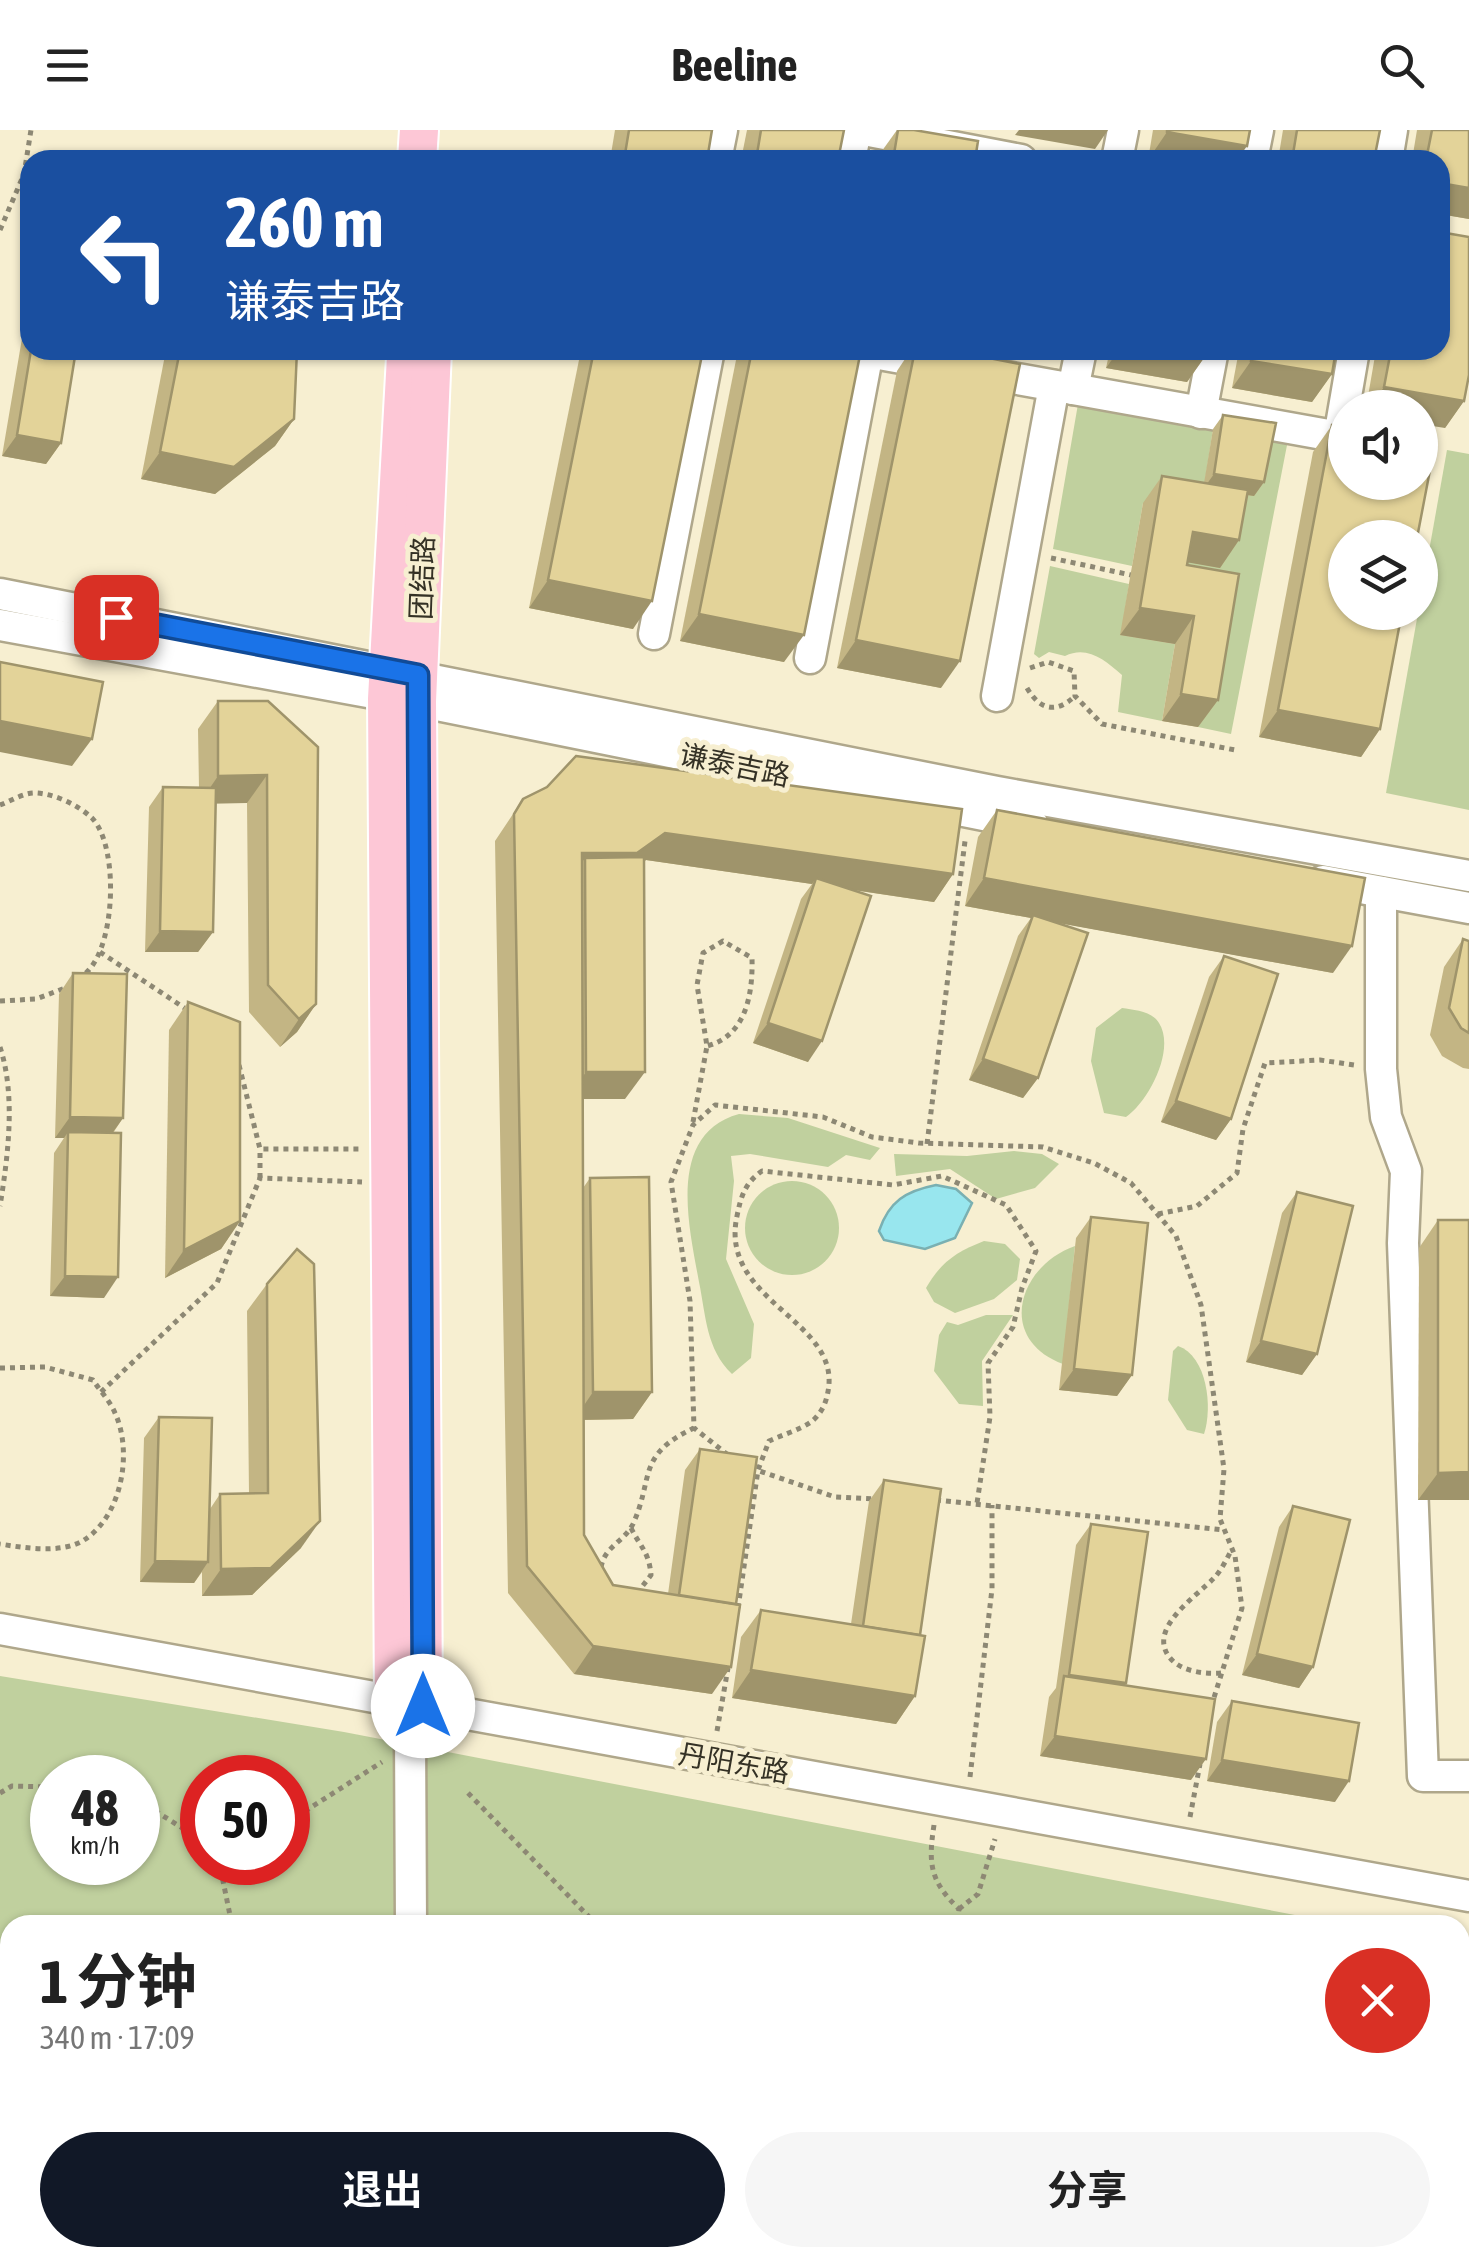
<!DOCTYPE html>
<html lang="zh">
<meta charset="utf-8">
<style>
body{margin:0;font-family:"Asap Condensed","Noto Sans SC",sans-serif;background:#f6f6f6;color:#222;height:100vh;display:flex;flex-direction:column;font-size:38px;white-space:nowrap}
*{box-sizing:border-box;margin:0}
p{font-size:32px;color:#767676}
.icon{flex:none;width:55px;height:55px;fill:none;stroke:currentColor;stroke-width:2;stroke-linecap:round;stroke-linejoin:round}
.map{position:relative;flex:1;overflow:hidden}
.details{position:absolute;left:0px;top:1785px;width:1470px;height:352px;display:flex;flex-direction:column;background:#fff;border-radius:30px 30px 0 0;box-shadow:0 2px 8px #0004}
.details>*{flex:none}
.hud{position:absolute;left:20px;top:20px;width:1430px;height:210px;border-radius:30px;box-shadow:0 2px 8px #0004;background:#1a4fa0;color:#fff;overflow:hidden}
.fabs{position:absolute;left:1328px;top:260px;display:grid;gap:20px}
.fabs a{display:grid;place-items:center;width:110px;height:110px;border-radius:50%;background:#fff;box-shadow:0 2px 8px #0004;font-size:50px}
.speed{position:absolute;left:30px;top:1625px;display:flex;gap:20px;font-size:50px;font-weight:700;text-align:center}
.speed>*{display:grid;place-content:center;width:130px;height:130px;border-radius:50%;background:#fff;box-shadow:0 2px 8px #0004;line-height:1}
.speed small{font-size:25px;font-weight:400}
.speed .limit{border:15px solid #d22;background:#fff;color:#111}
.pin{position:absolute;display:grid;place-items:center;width:85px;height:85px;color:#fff;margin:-42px;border-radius:20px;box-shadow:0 5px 15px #0006}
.me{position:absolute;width:110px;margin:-55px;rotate:0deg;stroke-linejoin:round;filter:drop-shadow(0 0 8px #0008)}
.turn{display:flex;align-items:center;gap:35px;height:210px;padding:0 40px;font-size:45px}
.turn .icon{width:130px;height:130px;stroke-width:2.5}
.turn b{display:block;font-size:70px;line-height:85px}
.round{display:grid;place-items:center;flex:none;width:105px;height:105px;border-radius:52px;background:#f6f6f6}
.head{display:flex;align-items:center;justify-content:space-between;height:170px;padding:0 40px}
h1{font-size:60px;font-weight:700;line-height:75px}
.action{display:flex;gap:20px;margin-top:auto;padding:20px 40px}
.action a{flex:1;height:115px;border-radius:60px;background:#111827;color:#fff;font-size:40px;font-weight:700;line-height:115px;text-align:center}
.action a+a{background:#f6f6f6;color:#222}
header{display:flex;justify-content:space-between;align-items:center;height:130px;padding:0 40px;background:#fff;font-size:45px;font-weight:700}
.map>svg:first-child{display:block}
.green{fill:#c0d09e;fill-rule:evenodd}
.water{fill:#98e6ee;stroke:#7ab0b2;stroke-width:2.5}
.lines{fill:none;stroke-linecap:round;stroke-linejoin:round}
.minor-casing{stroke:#afa78b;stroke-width:35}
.major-casing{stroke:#fff;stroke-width:42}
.path{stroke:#8d8874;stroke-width:5;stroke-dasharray:5 5;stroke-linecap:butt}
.minor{stroke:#fff;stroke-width:30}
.major{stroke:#fdc7d6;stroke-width:38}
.wall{fill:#c3b584}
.shaded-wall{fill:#9f946b}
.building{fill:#e3d399;stroke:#9f946b;stroke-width:2.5}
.route-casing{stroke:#114b97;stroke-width:25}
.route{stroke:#1a73e8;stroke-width:18}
.labels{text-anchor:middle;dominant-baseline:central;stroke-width:10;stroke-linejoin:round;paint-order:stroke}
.street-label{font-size:28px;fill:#343125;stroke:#f7efd1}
</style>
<header><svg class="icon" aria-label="menu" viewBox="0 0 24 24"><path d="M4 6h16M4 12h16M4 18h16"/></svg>Beeline<svg class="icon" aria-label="search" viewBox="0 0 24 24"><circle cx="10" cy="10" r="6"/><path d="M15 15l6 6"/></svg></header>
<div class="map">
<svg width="1469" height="2137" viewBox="0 0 1469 2137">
<rect width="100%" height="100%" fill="#f7efd1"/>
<g class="green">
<polygon points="1078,274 1213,299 1204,357 1266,307 1288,310 1231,604 1198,597 1220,472 1168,463 1143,373 1132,436 1053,419"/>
<polygon points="1447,320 1469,324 1469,680 1386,663"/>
<path d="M1050,436L1129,454L1121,505L1175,514L1162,591L1118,582L1122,545C1105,530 1087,515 1065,526L1049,522L1039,528L1034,524Z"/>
<path d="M1122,878C1134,880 1152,881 1159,893C1176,920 1148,972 1126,987L1104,983L1091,931L1096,898Z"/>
<path d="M739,984L788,988L880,1018L870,1030L846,1025L828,1037L750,1024L731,1026L734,1051L726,1129L754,1194L751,1228L732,1244C706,1219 706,1186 699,1152C689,1097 666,1004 739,984Z"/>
<polygon points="1014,1021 1042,1024 1059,1034 1035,1058 996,1069 950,1039 896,1046 894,1024 967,1026"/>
<circle cx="792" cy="1098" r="47"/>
<path d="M984,1111L1005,1114L1020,1129L1017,1150L994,1169L955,1183L934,1172L926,1158C941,1132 956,1122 984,1111Z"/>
<path d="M1075,1116L1063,1234C996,1209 1018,1136 1075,1116Z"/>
<polygon points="986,1185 1013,1185 982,1231 983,1276 959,1274 934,1241 939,1205 947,1192 958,1195"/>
<path d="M1178,1216C1207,1226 1213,1277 1204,1304L1187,1300L1168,1270L1173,1221Z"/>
<path d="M0,1546L344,1602L1347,1795H10V2128H1460V1817L1469,1818V2137H0ZM52,1648H138V1732H52ZM202,1648H288V1732H202Z"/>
</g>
<g class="water">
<path d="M936,1055L956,1059L972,1073L955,1108L925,1119L884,1110L879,1101C889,1071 906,1061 936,1055Z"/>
<polygon points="10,1994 10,2128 1190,2128 1185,2137 0,2137 0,2008"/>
<polygon points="1460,2013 1469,2016 1469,2137 1391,2137 1388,2128 1460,2128"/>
</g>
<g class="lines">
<g class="minor-casing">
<g id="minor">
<polyline points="864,0 1021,30"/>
<polyline points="716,30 722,0"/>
<polyline points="850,30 856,0"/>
<polyline points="1117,30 1123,0"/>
<polyline points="1252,30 1258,0"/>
<polyline points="1387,30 1392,0"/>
<polyline points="868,222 1345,308"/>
<polyline points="1073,259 1081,220"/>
<polyline points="1201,283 1213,220"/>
<polyline points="1339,307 1354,220"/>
<polyline points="0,464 997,662 1469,746"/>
<polyline points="0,495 417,571 1033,695"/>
<polyline points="654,504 709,220"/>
<polyline points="810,528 868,222 855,220"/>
<polyline points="997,566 1054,256"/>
<polyline points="1323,751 1469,778"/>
<polyline points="1381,762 1381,939 1386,987 1406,1041 1403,1113 1423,1646 1469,1646"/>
<polyline points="0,1499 1469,1766"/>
<polyline points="411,1795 410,1604 423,1577"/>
<polyline points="409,2137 410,2128"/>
</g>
</g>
<g class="major-casing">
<g id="major">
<polyline points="417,30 419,0"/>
<polyline points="394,1570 387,569 406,227"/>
<polyline points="423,1577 417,571 432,220"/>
</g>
</g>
<g class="path">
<polyline points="0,100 24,44 31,0"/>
<polyline points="1051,428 1131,445"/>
<polyline points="1030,538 1048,532 1074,541 1075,566 1102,594 1235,620"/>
<path d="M1027,558C1040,580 1056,584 1075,566"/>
<path d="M0,675C11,671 25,662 36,663C55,664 78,675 92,688C120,717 116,824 82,846"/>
<polyline points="100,822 186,879"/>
<polyline points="0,871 36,869 65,858"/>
<path d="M0,917C16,966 8,1026 0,1076"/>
<polyline points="239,935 260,1019 362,1019"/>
<path d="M693,992L707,916L697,855L703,823L723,811L752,828C753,864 746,906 707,916"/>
<polyline points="927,1014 965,711"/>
<polyline points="260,1048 260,1019"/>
<polyline points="1158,1084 1197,1076 1237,1043 1243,999 1265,933 1320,930 1354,935"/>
<path d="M0,1238L45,1237L93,1250C100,1261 110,1271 115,1283C133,1322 122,1386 84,1410C62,1424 25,1418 0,1414"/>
<polyline points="101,1262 217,1153 260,1048 362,1052"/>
<polyline points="728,1325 694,1298 690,1171 671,1052 693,995 715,975 823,987 872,1007 919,1013 1043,1017 1094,1033 1131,1053 1176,1106 1201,1175 1224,1339 1220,1389 1235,1426 1242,1478 1212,1574"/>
<polyline points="751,1338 835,1367 875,1369"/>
<polyline points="936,1370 1224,1400"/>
<path d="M631,1398C641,1418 649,1422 651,1445L638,1462"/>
<path d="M601,1437C605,1416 624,1412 633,1394C654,1348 636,1325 694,1298"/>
<path d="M738,1478L758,1340L769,1311C782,1305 799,1300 811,1292C819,1286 825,1276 827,1266C847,1190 718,1174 737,1086C741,1066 745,1053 762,1041L893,1055L942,1046L1006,1075L1036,1121L1022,1158L1013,1197L988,1233L990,1287L977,1373"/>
<path d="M1221,1543C1205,1544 1186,1542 1174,1532C1141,1502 1196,1467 1214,1448C1221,1441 1226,1430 1231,1421"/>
<polyline points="717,1601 728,1538"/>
<polyline points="970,1647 992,1459 992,1375"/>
<polyline points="0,1663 12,1656 52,1657"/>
<polyline points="468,1663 597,1795"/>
<polyline points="138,1670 187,1701 202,1720"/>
<polyline points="1190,1687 1200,1634"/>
<polyline points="288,1692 382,1632"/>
<path d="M934,1695C928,1734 930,1751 959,1779L957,1795"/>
<polyline points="212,1732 222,1746 232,1795"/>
<polyline points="216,1738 225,1732"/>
<polyline points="959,1779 978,1764 995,1709"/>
<polyline points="1460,1918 1469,1915"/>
<polyline points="0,2069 10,2074"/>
<polyline points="66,2128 66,2137"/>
<polyline points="171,2137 172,2128"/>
</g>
<use href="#minor" class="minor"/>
<use href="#major" class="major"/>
</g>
<g class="wall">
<polygon points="615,0 712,0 707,30 610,30"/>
<polygon points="747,0 844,0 838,30 741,30"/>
<polygon points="897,0 914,0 975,30 878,30 879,25"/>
<polygon points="1153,0 1250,0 1148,30"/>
<polygon points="1283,0 1380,0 1374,30 1278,30"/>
<polygon points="1417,0 1469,0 1469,89 1440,84 1440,30 1412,30"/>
<polygon points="30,170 30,220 76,220 61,313 46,334 2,326 28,173"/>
<polygon points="166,220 297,220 294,289 275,316 215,364 141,349"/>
<polygon points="581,220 703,220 633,499 529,478"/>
<polygon points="738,220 861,220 784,532 680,511"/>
<polygon points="911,220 948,220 941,558 837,538 897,241"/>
<polygon points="1110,220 1207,220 1206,225 1187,252 1106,238"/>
<polygon points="1239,220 1336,220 1332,244 1312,272 1232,258"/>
<polygon points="1376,220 1440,220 1464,271 1445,298 1420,278 1366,278"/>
<polygon points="1223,285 1264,352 1254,366 1247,365 1239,410 1220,438 1188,432 1218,570 1198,597 1162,591 1175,514 1120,505 1143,373 1162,346 1204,353 1213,299"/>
<polygon points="1332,295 1380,599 1361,627 1259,607 1313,322"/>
<polygon points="218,571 268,571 316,874 297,902 280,917 249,882 247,673 216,673 213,802 198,822 145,822 149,677 163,657 199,658 198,599"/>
<polygon points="523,669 953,744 934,772 853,760 808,932 753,913 801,769 812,754 646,730 644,731 625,969 583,969 583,1058 590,1048 652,1262 633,1289 584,1290 584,1405 613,1455 668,1464 685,1340 700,1319 712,1564 574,1544 508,1463 495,711"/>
<polygon points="997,680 1333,843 1054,792 1038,948 1023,968 969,950 1018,806 1031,788 965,776 978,707"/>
<polygon points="1463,809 1469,811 1469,939 1463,938 1442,926 1430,905 1444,837"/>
<polygon points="1224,826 1231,989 1216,1010 1161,992 1209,847"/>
<polygon points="73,843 123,988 113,1003 104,1168 50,1166 54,1023 64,1008 55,1008 59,864"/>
<polygon points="188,872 240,1091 221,1119 165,1148 169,900"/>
<polygon points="1297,1062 1317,1224 1302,1245 1246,1232 1282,1083"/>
<polygon points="1091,1087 1132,1245 1117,1266 1059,1260 1076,1108"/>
<polygon points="1438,1090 1469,1090 1469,1370 1418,1370 1419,1118"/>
<polygon points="267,1154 301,1418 252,1465 202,1466 202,1442 194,1453 140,1452 144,1308 159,1287 210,1379 220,1364 249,1364 247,1181"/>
<polygon points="884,1350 920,1505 915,1566 896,1594 732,1568 741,1507 761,1480 851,1494 869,1371"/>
<polygon points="1293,1376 1313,1537 1299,1558 1242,1545 1279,1397"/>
<polygon points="1091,1394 1126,1553 1125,1555 1191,1650 1040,1626 1049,1567 1056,1558 1076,1415"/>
<polygon points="1232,1571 1335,1672 1207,1651 1217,1592"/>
</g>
<g class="shaded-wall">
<polygon points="1019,0 1108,0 1095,19 1015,5"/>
<polygon points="1167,2 1247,16 1237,30 1148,30"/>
<polygon points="1440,53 1469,58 1469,89 1440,84"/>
<polygon points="1119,220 1178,220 1206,225 1187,252 1106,238"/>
<polygon points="1251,231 1332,244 1312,272 1232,258"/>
<polygon points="1384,257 1464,271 1445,298 1420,294 1420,278 1370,278"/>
<polygon points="294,289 275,316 215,364 141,349 160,322"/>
<polygon points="17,305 61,313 46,334 2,326"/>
<polygon points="1214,344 1264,352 1254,366 1204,358"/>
<polygon points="1193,402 1239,410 1220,438 1174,430"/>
<polygon points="548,450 652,471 633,499 529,478"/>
<polygon points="1140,478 1194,486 1175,514 1120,505"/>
<polygon points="699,484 804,505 784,532 680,511"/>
<polygon points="856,510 960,531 941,558 837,538"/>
<polygon points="1181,564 1218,570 1198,597 1162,591"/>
<polygon points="1278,580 1380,599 1361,627 1259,607"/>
<polygon points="0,591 92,609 72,636 0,622"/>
<polygon points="267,645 247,673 199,674 218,646"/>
<polygon points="665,703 953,744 934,772 814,754 816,748 812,754 646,730 618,751 585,728 569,751 582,723"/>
<polygon points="984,748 1352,816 1333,843 965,776"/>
<polygon points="160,801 213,802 198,822 145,822"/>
<polygon points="316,874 297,902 280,917 299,889"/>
<polygon points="768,893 822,911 808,932 753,913"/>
<polygon points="983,929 1038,948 1023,968 969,950"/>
<polygon points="586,942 645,942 625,969 567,969"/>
<polygon points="1176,971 1231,989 1216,1010 1161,992"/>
<polygon points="70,987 123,988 108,1009 68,1002 64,1008 55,1008"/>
<polygon points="240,1091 221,1119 165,1148 184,1120"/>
<polygon points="65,1146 118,1147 104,1168 50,1166"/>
<polygon points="1261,1211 1317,1224 1302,1245 1246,1232"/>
<polygon points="1074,1239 1132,1245 1117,1266 1059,1260"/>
<polygon points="593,1262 652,1262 633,1289 574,1290"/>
<polygon points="1469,1342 1469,1370 1418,1370 1438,1343"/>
<polygon points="320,1391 301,1418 252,1465 202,1466 221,1439"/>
<polygon points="155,1431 208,1432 194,1453 140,1452"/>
<polygon points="593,1516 731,1537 712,1564 574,1544"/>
<polygon points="1257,1524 1313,1537 1299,1558 1242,1545"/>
<polygon points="751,1540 915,1566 896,1594 732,1568"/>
<polygon points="1069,1545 1126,1553 1112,1574 1063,1554"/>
<polygon points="1055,1606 1206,1629 1191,1650 1040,1626"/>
<polygon points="1222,1630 1349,1651 1335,1672 1207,1651"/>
</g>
<g class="building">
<polygon points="629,0 712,0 707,30 624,30"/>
<polygon points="761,0 844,0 838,30 756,30"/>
<polygon points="898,0 914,0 978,11 975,30 893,30"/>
<polygon points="1167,0 1250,0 1247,16 1167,2"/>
<polygon points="1297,0 1380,0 1374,30 1292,30"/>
<polygon points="1432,0 1469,0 1469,58 1440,53 1440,30 1426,30"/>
<polygon points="1026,22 1072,30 1025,30"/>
<polygon points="1440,102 1469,107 1469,245 1464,271 1384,257 1391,220 1440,220"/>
<polygon points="31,220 76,220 61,313 17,305"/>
<polygon points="180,220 297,220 294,289 234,337 160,322"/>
<polygon points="594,220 703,220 652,471 548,450"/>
<polygon points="752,220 861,220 804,505 699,484"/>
<polygon points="915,220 948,220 1020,234 960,531 856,510"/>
<polygon points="1178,220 1207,220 1206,225"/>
<polygon points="1253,220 1336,220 1332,244 1251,231"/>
<polygon points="1223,285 1276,293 1264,352 1214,344"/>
<polygon points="1332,295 1345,297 1345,352 1420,352 1420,311 1435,314 1417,408 1345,408 1345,482 1402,482 1380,599 1278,580"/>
<polygon points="1162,346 1248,360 1239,410 1193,402 1187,435 1239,444 1218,570 1181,564 1194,486 1140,478"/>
<polygon points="0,532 103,552 92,609 0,591"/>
<polygon points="218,571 268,571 318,617 316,874 299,889 268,855 267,645 218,646"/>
<polygon points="576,626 962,679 953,744 665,703 637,723 582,723 584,1405 613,1455 740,1475 731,1537 593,1516 527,1436 514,684 523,669 547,657"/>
<polygon points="163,657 216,658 213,802 160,801"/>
<polygon points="997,680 1365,748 1352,816 984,748"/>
<polygon points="644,727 645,942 586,942 585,728"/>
<polygon points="816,748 871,766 822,911 768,893"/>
<polygon points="1033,785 1088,803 1038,948 983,929"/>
<polygon points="1463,809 1469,811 1469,903 1461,898 1449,878"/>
<polygon points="1224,826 1278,844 1231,989 1176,971"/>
<polygon points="73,843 127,844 123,988 70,987"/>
<polygon points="188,872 240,892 240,1091 184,1120"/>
<polygon points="68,1002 121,1003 118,1147 65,1146"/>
<polygon points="649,1047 652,1262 593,1262 590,1048"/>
<polygon points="1297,1062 1353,1076 1317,1224 1261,1211"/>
<polygon points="1091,1087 1148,1093 1132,1245 1074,1239"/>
<polygon points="1438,1090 1469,1090 1469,1342 1438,1343"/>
<polygon points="297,1119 314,1134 320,1391 271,1438 221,1439 220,1364 268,1363 267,1154"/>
<polygon points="159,1287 212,1288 208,1432 155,1431"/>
<polygon points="700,1319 757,1327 736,1474 679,1465"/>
<polygon points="884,1350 941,1359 920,1505 863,1496"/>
<polygon points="1293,1376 1350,1390 1313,1537 1257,1524"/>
<polygon points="1091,1394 1148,1402 1126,1553 1069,1545"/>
<polygon points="761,1480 925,1506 915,1566 751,1540"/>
<polygon points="1064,1546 1215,1569 1206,1629 1055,1606"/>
<polygon points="1232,1571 1359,1593 1349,1651 1222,1630"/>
</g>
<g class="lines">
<g class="route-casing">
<polyline id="route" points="116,487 418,545 423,1576"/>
</g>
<use href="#route" class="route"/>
</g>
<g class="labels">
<g class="street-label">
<text transform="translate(422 448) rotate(-88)">团结路</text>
<text transform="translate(735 635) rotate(12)">谦泰吉路</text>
<text transform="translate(734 1633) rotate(10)">丹阳东路</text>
</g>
</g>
</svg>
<div class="fabs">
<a><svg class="icon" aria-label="sound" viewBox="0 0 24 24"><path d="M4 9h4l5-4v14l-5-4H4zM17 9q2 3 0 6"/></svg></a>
<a><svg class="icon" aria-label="layers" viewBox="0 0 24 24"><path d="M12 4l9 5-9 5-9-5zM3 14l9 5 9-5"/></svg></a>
</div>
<div class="speed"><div>48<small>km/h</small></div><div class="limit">50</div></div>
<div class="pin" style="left:116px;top:487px;background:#d93025"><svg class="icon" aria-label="arrive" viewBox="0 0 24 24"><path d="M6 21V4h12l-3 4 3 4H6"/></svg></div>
<svg class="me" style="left:423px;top:1576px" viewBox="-20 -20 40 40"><circle r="19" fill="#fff"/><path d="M0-13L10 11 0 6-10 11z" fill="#1a73e8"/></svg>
<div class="hud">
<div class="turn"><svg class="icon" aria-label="left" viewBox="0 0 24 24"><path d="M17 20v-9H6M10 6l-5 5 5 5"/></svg><div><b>260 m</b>谦泰吉路</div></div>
</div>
<section class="details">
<div class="head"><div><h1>1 分钟</h1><p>340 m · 17:09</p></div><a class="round" style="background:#d93025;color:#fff"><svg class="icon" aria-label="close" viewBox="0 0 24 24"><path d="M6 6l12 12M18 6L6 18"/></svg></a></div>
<div class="action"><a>退出</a><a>分享</a></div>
</section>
</div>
